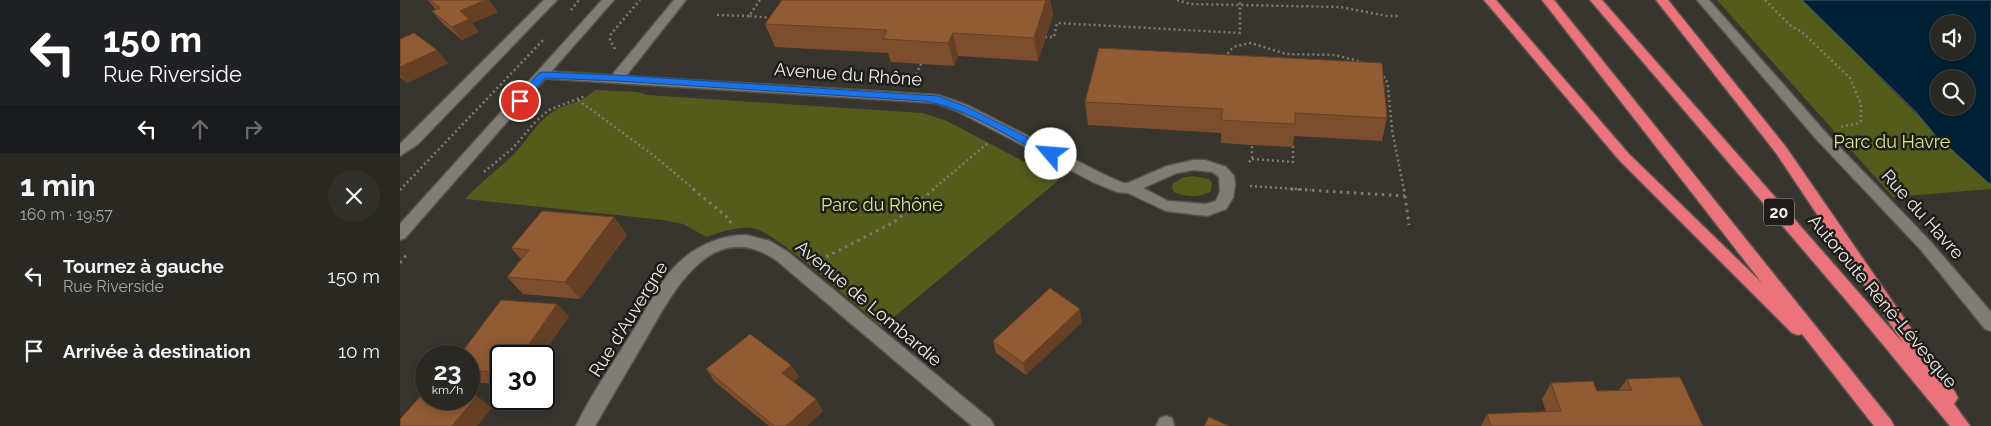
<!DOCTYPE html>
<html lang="fr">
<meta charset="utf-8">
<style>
body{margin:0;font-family:Raleway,sans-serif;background:#31302a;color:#f1f3f6;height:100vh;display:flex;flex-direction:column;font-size:19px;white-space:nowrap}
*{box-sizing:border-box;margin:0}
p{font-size:16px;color:#a5a6a5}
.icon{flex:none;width:28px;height:28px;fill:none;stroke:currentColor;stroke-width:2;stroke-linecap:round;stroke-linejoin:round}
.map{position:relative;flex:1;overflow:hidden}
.drawer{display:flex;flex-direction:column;background:#292822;width:400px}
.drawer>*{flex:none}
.hud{background:#202124;color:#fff;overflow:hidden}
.tools{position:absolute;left:1530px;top:15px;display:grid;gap:10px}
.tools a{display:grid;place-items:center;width:45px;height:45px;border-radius:50%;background:#292822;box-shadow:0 2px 12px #0003,0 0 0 1px #454440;font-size:25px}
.speed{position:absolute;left:15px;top:345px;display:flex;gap:10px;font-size:25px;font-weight:700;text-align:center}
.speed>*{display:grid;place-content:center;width:65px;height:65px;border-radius:50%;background:#292822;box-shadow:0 2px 12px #0003,0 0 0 1px #454440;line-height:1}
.speed small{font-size:12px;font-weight:400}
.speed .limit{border:2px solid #111;border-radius:8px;background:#fff;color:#111}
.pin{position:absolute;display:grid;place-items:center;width:42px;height:42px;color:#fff;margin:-21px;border:2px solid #fff;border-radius:50%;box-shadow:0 1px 5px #0007}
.me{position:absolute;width:55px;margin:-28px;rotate:297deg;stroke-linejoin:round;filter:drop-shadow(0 0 4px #0008)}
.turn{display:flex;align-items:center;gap:18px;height:105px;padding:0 20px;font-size:22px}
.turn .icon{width:65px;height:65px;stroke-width:2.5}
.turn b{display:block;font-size:35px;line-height:42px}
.lanes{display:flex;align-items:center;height:48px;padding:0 20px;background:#0003;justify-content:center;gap:25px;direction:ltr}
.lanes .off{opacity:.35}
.round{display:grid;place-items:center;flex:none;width:52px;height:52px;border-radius:26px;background:#31302a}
.headline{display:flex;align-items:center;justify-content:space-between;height:85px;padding:0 20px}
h1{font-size:30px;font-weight:700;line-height:38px}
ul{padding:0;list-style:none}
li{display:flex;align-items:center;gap:15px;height:75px;padding:0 20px}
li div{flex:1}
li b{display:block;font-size:19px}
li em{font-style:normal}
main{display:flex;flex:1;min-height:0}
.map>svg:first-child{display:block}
.green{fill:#545c1b}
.water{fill:#002135;stroke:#485e6b;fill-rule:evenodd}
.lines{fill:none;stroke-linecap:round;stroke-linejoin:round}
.service-casing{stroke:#55534c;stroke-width:3}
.minor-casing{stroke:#55534c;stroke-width:3}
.tertiary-casing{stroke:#55534c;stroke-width:3}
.motorway-casing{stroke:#55534c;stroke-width:3}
.path-far1{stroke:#7d7b74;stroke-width:2.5;stroke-dasharray:2 3;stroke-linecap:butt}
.path{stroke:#7d7b74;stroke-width:3;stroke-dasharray:2.5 4.5;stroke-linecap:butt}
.service{fill:#807e74;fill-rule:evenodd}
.minor{fill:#807e74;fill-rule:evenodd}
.tertiary{fill:#807e74;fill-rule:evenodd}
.motorway{fill:#eb737c;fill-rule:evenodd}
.wall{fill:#7d4e2d}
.shaded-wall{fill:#664024}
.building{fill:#915b34;stroke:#664024}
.route{fill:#1a73e8;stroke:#114b97}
.labels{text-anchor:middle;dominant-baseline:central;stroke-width:5;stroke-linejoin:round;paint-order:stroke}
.shield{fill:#1e1d19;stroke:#b1afab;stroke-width:1}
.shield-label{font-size:16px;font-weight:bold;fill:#f0eee9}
.street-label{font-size:18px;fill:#f0eee9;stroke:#1e1d19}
.park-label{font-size:18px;fill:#dbe98a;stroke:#1e1d19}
</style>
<main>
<section class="drawer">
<div class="hud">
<div class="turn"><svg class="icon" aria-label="left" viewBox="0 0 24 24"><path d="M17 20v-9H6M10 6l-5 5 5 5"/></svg><div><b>150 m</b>Rue Riverside</div></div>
<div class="lanes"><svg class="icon" aria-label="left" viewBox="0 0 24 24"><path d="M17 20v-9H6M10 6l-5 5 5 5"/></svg><svg class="icon off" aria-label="ahead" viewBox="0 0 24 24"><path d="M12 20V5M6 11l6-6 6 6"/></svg><svg class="icon off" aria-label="right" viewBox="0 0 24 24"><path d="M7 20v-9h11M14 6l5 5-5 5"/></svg></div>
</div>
<div class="headline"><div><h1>1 min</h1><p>160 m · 19:57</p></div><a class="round"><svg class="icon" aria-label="close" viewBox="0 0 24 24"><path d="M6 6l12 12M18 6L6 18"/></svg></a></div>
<ul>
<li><svg class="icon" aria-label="left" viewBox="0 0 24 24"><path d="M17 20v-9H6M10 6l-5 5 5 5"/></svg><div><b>Tournez à gauche</b><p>Rue Riverside</p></div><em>150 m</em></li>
<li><svg class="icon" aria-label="arrive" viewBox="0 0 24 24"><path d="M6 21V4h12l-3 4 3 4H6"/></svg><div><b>Arrivée à destination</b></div><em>10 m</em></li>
</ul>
</section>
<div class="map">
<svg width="1591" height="426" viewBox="0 0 1591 426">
<rect width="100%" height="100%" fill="#37352d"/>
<g class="green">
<path d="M1317,0H1402C1465,62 1526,126 1591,185V189L1493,197Z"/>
<path d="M195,90L237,92L247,95L523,113L547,121L659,180L482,327C459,308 374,230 352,228C336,227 321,232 307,237L283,224L263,220L65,199C80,183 97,170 113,155C126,142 136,123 151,113C166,102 178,106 195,90Z"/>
<path d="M793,176L809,179L812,183L811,191C802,198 784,197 774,192L772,188L773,183L784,177Z"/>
</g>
<path class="water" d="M1402,0H1591V185L1535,135L1515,111ZM1539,24H1566V51H1539ZM1539,79H1566V106H1539Z"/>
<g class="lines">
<g class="service-casing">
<g id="service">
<polygon points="274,0 286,0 222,81 212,81 211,78 212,75"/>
<polygon points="1297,0 1309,0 1427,134 1531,242 1591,312 1591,331 1585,329 1521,250 1417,140"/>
</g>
</g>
<g class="minor-casing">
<g id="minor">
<polygon points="144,0 157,0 18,144 0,156 0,144"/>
<path d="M143,71L538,95L567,105L703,174L723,183H728L767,166L794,160H805L826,167L834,176L835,185L833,198L826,209L807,216L766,211L728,193L717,192L693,182L557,111L536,103L138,78L137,75L138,72ZM794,170L812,172L819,177L820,191L816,201L806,204L768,201L743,188L777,173Z"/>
<path d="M346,235L370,241L388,252L591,420L594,426H572L376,260C309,215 271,296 243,344C227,371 211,398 195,426H176C191,394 213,364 231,334C247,309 260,278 283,259C300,244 323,235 346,235Z"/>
<polygon points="766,416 772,418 774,426 756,426 760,418"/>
</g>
</g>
<g class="tertiary-casing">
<polygon id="tertiary" points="202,0 214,0 5,238 0,240 0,224"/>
</g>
<g class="motorway-casing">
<g id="motorway">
<polygon points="1084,0 1096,0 1229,154 1362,283 1142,0 1154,0 1491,420 1494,426 1474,426 1402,334 1398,335 1392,333 1219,160"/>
<polygon points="1190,0 1202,0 1503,343 1376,153 1256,0 1268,0 1386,147 1555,392 1558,398 1554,404 1570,426 1550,426 1456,312"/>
</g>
</g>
<g class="path-far1">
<polyline points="360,0 349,16 373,18"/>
<polyline points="777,0 790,4 940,7 987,16 1000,16"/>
<polyline points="1365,0 1391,26 1402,32 1450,78 1461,104 1461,121 1456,124 1440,127"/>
<polyline points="171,10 179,0"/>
<polyline points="317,15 349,16"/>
<polyline points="645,37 654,37 657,23 840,33 840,0"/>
<polyline points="215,49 210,40 211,34 240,0"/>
<polyline points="825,58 830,50 836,46 851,43 886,54 935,55 962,62"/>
<polyline points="980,73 986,79 988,86 992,130 1004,190"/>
<polyline points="514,79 521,64"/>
<polyline points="178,100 253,155 295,190"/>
<polyline points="852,159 893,162 893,144"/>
<polyline points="849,162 852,159 852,145"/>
<polyline points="84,172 113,148 136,121 149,110 185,96"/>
<polyline points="850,186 911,190"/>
<polyline points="0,190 145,38"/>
<polyline points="532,190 588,143"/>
</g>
<g class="path">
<polyline points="293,189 326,216 331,223"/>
<polyline points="891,189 1005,196"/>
<polyline points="1004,189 1009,225"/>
<polyline points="420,260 494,222 534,189"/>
<polyline points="0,263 8,253"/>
</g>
<use href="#service" class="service"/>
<use href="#minor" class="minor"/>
<use href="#tertiary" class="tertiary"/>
<use href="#motorway" class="motorway"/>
</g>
<g class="wall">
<polygon points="28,0 89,0 98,12 72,23 79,32 62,40 43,24 32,11 36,10"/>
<polygon points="382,0 650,0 653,15 638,61 558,56 554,66 491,62 488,53 375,47 365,24"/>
<polygon points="0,39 48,63 7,83 0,77"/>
<polygon points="685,102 987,118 982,141 894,136 893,147 852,145 821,143 821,133 688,125"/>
<polygon points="214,217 227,235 180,299 123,294 107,277 121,259 111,248"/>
<polygon points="157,304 169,317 101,356 101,384 69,382 69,356"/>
<polygon points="682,322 626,375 596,353 593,341"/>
<polygon points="391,365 399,377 393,382 423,411 407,426 369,426 315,382 306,369"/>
<polygon points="1227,379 1303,426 1081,426 1087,414 1146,412 1142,399 1151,383 1197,391 1219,390"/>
</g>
<g class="shaded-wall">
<polygon points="85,0 89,0 98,12 72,23 79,32 62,40 52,27 60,11"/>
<polygon points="646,0 650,0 653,15 638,61 634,38"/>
<polygon points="553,33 558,56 554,66 548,43"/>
<polygon points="37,50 48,63 7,83 0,74 0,67"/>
<polygon points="214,217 227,235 180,299 165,282"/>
<polygon points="157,304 169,317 142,356 121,356"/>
<polygon points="680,309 682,322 626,375 623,363"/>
<polygon points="391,365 399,377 390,385 382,373"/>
<polygon points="77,396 92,408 77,426 52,426"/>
<polygon points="416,399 423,411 407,426 386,426"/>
</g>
<g class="building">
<polygon points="30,0 85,0 60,11 69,19 52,27 32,11 40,8"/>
<polygon points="382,0 646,0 634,38 553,33 548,43 483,39 487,30 365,24"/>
<polygon points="14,33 37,50 0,67 0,39"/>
<polygon points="699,48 982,63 987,118 895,113 895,124 854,122 821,120 823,109 685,102"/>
<polygon points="142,211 214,217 165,282 107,277 129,250 111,248"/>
<polygon points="650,288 680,309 623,363 593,341"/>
<polygon points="101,300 157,304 121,356 101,356 101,373 69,370 69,356 59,356"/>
<polygon points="350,334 391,365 382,373 416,399 386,426 374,426 306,369"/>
<polygon points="1280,377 1303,426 1091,426 1087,414 1161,411 1151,383 1193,381 1197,391 1232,390 1227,379"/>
<polygon points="26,390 26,399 69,399 69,394 77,396 52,426 0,426 0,419"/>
<polygon points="809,417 829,426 804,426"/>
</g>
<path class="route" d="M143,72L217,75L538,96L565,106L655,151L656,154L655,157H647C611,138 564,107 524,101L217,81L145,78L123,103H116V99L139,73Z"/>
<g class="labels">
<rect class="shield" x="1364" y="198.5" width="30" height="27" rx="4"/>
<g class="shield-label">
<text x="1379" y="212">20</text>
</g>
<g class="street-label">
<text transform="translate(448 74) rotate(4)">Avenue du Rhône</text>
<text transform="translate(1523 214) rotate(48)">Rue du Havre</text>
<text transform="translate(1483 301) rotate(50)">Autoroute René-Lévesque</text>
<text transform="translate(469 303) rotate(40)">Avenue de Lombardie</text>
<text transform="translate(228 319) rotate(-58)">Rue d'Auvergne</text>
</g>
<g class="park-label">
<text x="1492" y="141">Parc du Havre</text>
<text x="482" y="204">Parc du Rhône</text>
</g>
</g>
</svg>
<div class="tools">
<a><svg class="icon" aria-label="sound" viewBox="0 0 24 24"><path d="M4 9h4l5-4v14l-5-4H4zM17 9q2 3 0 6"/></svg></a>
<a><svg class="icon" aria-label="search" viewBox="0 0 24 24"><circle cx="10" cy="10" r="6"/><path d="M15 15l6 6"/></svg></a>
</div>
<div class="speed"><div>23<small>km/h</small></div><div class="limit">30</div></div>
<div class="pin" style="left:120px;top:101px;background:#d93025"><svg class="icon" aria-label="arrive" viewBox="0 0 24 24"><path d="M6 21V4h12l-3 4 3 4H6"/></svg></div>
<svg class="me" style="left:651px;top:154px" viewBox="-20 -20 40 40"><circle r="19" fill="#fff"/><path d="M0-13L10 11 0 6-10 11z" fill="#1a73e8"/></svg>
</div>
</main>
